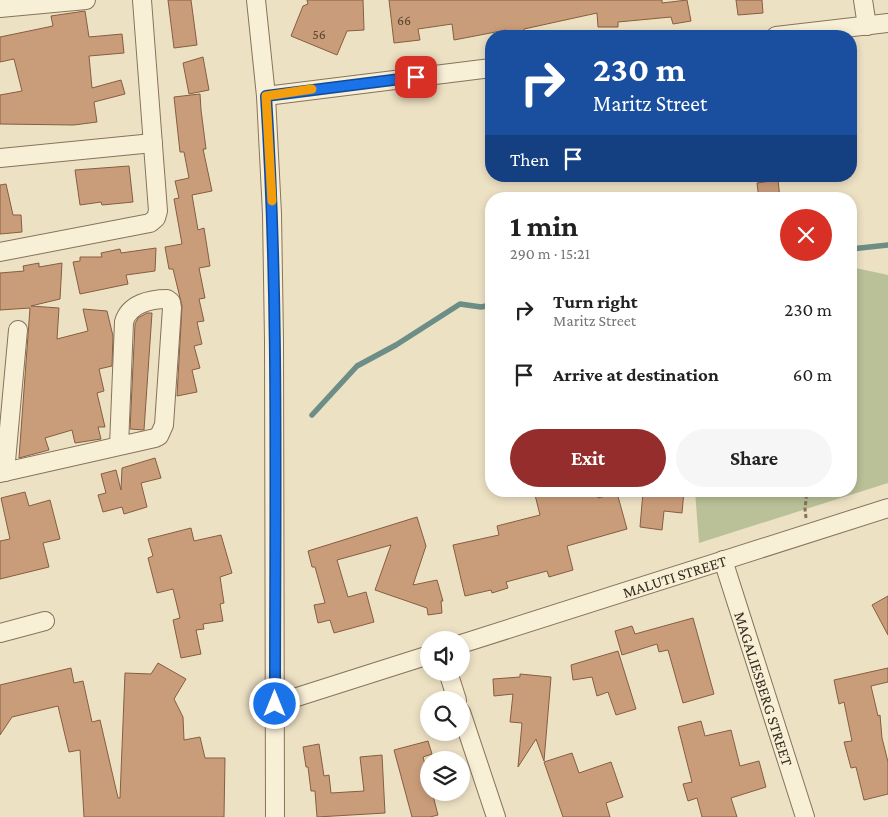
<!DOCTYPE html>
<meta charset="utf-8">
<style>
body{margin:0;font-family:"Crimson Pro",serif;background:#f6f6f6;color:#222;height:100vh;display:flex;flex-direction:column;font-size:19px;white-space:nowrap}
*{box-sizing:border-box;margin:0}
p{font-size:16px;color:#767676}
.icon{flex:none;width:28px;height:28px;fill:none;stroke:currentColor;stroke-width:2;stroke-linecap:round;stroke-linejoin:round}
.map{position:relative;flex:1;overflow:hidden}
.drawer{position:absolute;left:485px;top:192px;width:372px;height:305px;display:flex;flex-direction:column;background:#fff;border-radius:20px;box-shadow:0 2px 8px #0003}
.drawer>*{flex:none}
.top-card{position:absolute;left:485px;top:30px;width:372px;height:152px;border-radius:20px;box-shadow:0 2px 8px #0003;background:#1a4fa0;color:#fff;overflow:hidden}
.fabs{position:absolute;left:420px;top:631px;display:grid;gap:10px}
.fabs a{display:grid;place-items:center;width:50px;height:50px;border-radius:50%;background:#fff;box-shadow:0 2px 8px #0003;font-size:25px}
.pin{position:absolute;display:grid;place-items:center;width:42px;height:42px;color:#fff;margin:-21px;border-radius:10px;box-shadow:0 2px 8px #0006}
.me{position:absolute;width:55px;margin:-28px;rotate:0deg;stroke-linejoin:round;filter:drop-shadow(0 0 4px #0008)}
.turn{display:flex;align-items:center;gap:18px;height:105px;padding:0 25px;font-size:22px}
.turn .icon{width:65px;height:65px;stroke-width:2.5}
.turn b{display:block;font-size:35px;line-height:42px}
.then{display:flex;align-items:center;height:48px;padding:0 25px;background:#0003;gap:10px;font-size:19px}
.round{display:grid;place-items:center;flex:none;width:52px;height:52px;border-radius:26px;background:#f6f6f6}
.head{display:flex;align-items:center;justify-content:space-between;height:85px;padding:0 25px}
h1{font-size:30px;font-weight:700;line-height:38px}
.primary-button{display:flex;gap:10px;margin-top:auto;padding:10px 25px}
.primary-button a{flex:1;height:58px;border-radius:30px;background:#952d2c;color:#fff;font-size:20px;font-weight:700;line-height:58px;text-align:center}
.primary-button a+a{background:#f6f6f6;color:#222}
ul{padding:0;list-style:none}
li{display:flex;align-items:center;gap:15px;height:65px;padding:0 25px}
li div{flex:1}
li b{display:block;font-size:19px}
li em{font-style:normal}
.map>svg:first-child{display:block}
.cemetery{fill:#bac097}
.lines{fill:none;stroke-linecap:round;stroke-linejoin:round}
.stream{stroke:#6c8e86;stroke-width:5.5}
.building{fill:#ca9d7a;stroke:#865d41}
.minor-casing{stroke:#87735b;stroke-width:20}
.path{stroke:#87735b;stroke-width:3;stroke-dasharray:4 2.5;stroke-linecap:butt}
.minor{stroke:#f8efd7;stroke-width:18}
.route-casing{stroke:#114b97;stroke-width:12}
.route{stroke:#1a73e8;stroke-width:9}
.slow{stroke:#f59e0b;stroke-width:9}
.labels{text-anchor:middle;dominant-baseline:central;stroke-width:5;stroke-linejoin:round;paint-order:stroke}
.number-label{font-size:14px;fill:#5c4835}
.street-label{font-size:16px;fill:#372b1e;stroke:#f5ecd3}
</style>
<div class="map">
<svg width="888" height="817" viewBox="0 0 888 817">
<rect width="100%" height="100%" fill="#ede1c4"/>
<polygon class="cemetery" points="851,267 888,275 888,483 699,543 695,491 851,491"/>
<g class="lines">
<g class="stream">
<polyline points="851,249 888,245"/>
<polyline points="312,415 357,366 396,345 460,304 481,307 491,305"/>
</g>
</g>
<g class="building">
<polygon points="168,0 191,0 197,45 174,48"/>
<polygon points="307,0 363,0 364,30 347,31 337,55 291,36 303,6 308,4"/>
<polygon points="389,0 662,0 662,3 687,0 691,21 673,24 671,17 618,22 618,27 598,27 597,13 524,29 524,31 508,36 506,30 454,40 452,24 418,29 420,40 394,43"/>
<polygon points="736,0 762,0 763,13 738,15"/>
<polygon points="85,11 89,37 122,34 124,53 89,56 92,88 121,80 125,94 94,102 97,122 74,125 0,124 0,95 22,91 14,59 0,62 0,37 53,26 51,16"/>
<polygon points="203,57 209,90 189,94 183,63"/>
<polygon points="200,94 201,110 206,149 203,149 212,191 192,195 198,230 204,228 210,266 199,268 205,298 199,299 204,321 197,322 202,344 194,346 200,368 192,370 197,392 177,396 182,306 173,269 169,269 165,247 182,244 174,199 179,198 175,181 189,178 184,152 180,152 174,97"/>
<polygon points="129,166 133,202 102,205 101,202 80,205 75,170"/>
<polygon points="778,180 780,199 759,199 757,183"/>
<polygon points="6,184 13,215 21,215 22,232 0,234 0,185"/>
<polygon points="156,248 155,271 126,275 128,284 80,294 73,262 80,261 80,257 102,257 101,253 120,249 121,253"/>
<polygon points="39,263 39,267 62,263 60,299 31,306 59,308 57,339 88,331 83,309 107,311 113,336 112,366 99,369 104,391 97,393 105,427 98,427 101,439 75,443 72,430 45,438 49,450 19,458 30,308 0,310 0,273 24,271 23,266"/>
<polygon points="147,313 152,313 144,430 130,429 135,324 138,318"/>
<polygon points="155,458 161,478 141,483 147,507 124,514 122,507 103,512 98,495 106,493 101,474 116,470 121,490 122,468"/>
<polygon points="534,491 596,491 598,498 617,493 627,529 567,546 573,570 549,577 547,571 506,582 508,588 492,593 491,590 465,596 453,545 499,535 497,526 540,515"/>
<polygon points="657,491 684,491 682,513 664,511 662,530 640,527 643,492 657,493"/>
<polygon points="25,492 29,506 50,500 60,539 43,543 49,567 0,579 0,541 10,539 1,498"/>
<polygon points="417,517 426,546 413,585 437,580 443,601 441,601 442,613 428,615 427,608 375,590 391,545 337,560 348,597 366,592 374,622 334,633 330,620 318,623 314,605 325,603 315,567 312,567 308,551"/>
<polygon points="191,528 194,541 221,535 232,573 220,577 224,603 220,604 223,621 203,624 204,629 196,630 201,654 181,658 173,620 180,618 173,589 157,593 148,558 153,556 148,539"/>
<polygon points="888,596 888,635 872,605"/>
<polygon points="693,618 714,694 683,703 668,650 659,652 657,644 622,655 615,631 632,626 635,634"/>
<polygon points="618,651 636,709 616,715 608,692 597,696 592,677 573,680 571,665"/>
<polygon points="158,663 186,679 174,699 183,717 184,740 200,737 205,758 225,758 224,817 84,817 80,750 69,752 58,706 12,717 0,735 0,685 71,668 74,683 83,681 92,722 100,720 118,798 120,798 125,673 151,674"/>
<polygon points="888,668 888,682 871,686 878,716 880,715 882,738 888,762 888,794 864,800 856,767 851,768 844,742 852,741 844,702 839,704 834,680"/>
<polygon points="520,674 551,677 544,761 536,739 518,767 522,723 510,722 513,694 494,696 493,679 520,677"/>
<polygon points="701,721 705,736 731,730 740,766 759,761 766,787 731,798 737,817 702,817 697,798 688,801 683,784 692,782 678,727"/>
<polygon points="428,741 432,754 423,757 429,779 429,792 432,792 438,815 430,817 412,817 394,750"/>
<polygon points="319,744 324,776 329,775 331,793 364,791 360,757 382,755 385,813 317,817 315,791 311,791 308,767 306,767 303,747"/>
<polygon points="572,753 579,773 611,762 623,797 606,803 610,817 563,817 544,762"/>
</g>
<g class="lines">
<g class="minor-casing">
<g id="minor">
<polyline points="256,0 266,96 272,214 274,340 275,817"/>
<polyline points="863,0 867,26"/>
<polyline points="0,8 86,0"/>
<polyline points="776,36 888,23"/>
<polyline points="266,96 491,68"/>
<polyline points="0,158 153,143"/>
<polyline points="0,252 150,223 156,218 158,211 142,0"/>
<polyline points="5,472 18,330"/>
<path d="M0,473L155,438L159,436L164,425L172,308L171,302L167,299C150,299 129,304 124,322L119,446"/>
<path id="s1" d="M723,560L805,817"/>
<polyline points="0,633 45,621"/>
<path id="s2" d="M461,644L888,508"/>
<polyline points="448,672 457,700"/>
<polyline points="275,704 429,655"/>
<polyline points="461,712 496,817"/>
</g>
</g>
<polyline class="path" points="806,518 805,509 807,491"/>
<use href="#minor" class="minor"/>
</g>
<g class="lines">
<g class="route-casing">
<path id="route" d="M275,704C275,501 279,298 266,96L416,77"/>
</g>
<use href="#route" class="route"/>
<polyline class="slow" points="272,201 266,96 312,89"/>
</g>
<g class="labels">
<g class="number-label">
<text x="404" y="20">66</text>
<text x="319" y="34">56</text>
</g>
<g class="street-label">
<text stroke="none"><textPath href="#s2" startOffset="224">MALUTI STREET</textPath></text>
<text stroke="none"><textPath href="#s1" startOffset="135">MAGALIESBERG STREET</textPath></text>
</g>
</g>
</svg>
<div class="fabs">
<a><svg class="icon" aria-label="sound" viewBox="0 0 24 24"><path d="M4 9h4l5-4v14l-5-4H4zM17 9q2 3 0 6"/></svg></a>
<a><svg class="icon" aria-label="search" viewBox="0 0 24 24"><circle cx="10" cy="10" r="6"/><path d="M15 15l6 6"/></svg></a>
<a><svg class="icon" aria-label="layers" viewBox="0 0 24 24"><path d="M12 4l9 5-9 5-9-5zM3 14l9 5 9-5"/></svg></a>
</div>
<div class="pin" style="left:416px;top:77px;background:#d93025"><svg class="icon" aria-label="arrive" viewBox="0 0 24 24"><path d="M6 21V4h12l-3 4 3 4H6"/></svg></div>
<svg class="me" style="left:275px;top:704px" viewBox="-20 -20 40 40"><circle r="17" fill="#1a73e8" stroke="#fff" stroke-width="3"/><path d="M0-11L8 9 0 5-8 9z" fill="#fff"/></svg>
<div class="top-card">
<div class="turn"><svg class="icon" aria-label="right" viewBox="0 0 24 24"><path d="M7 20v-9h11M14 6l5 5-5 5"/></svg><div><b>230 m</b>Maritz Street</div></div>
<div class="then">Then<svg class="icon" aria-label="arrive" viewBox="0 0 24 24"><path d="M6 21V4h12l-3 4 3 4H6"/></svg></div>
</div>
<section class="drawer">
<div class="head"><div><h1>1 min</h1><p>290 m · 15:21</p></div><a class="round" style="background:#d93025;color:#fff"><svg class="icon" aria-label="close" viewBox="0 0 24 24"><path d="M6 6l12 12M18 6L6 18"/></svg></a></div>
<ul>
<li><svg class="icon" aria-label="right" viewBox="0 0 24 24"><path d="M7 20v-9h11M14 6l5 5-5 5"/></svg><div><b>Turn right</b><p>Maritz Street</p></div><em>230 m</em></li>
<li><svg class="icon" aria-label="arrive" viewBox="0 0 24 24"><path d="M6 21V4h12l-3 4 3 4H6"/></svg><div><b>Arrive at destination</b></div><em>60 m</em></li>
</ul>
<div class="primary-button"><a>Exit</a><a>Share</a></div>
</section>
</div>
